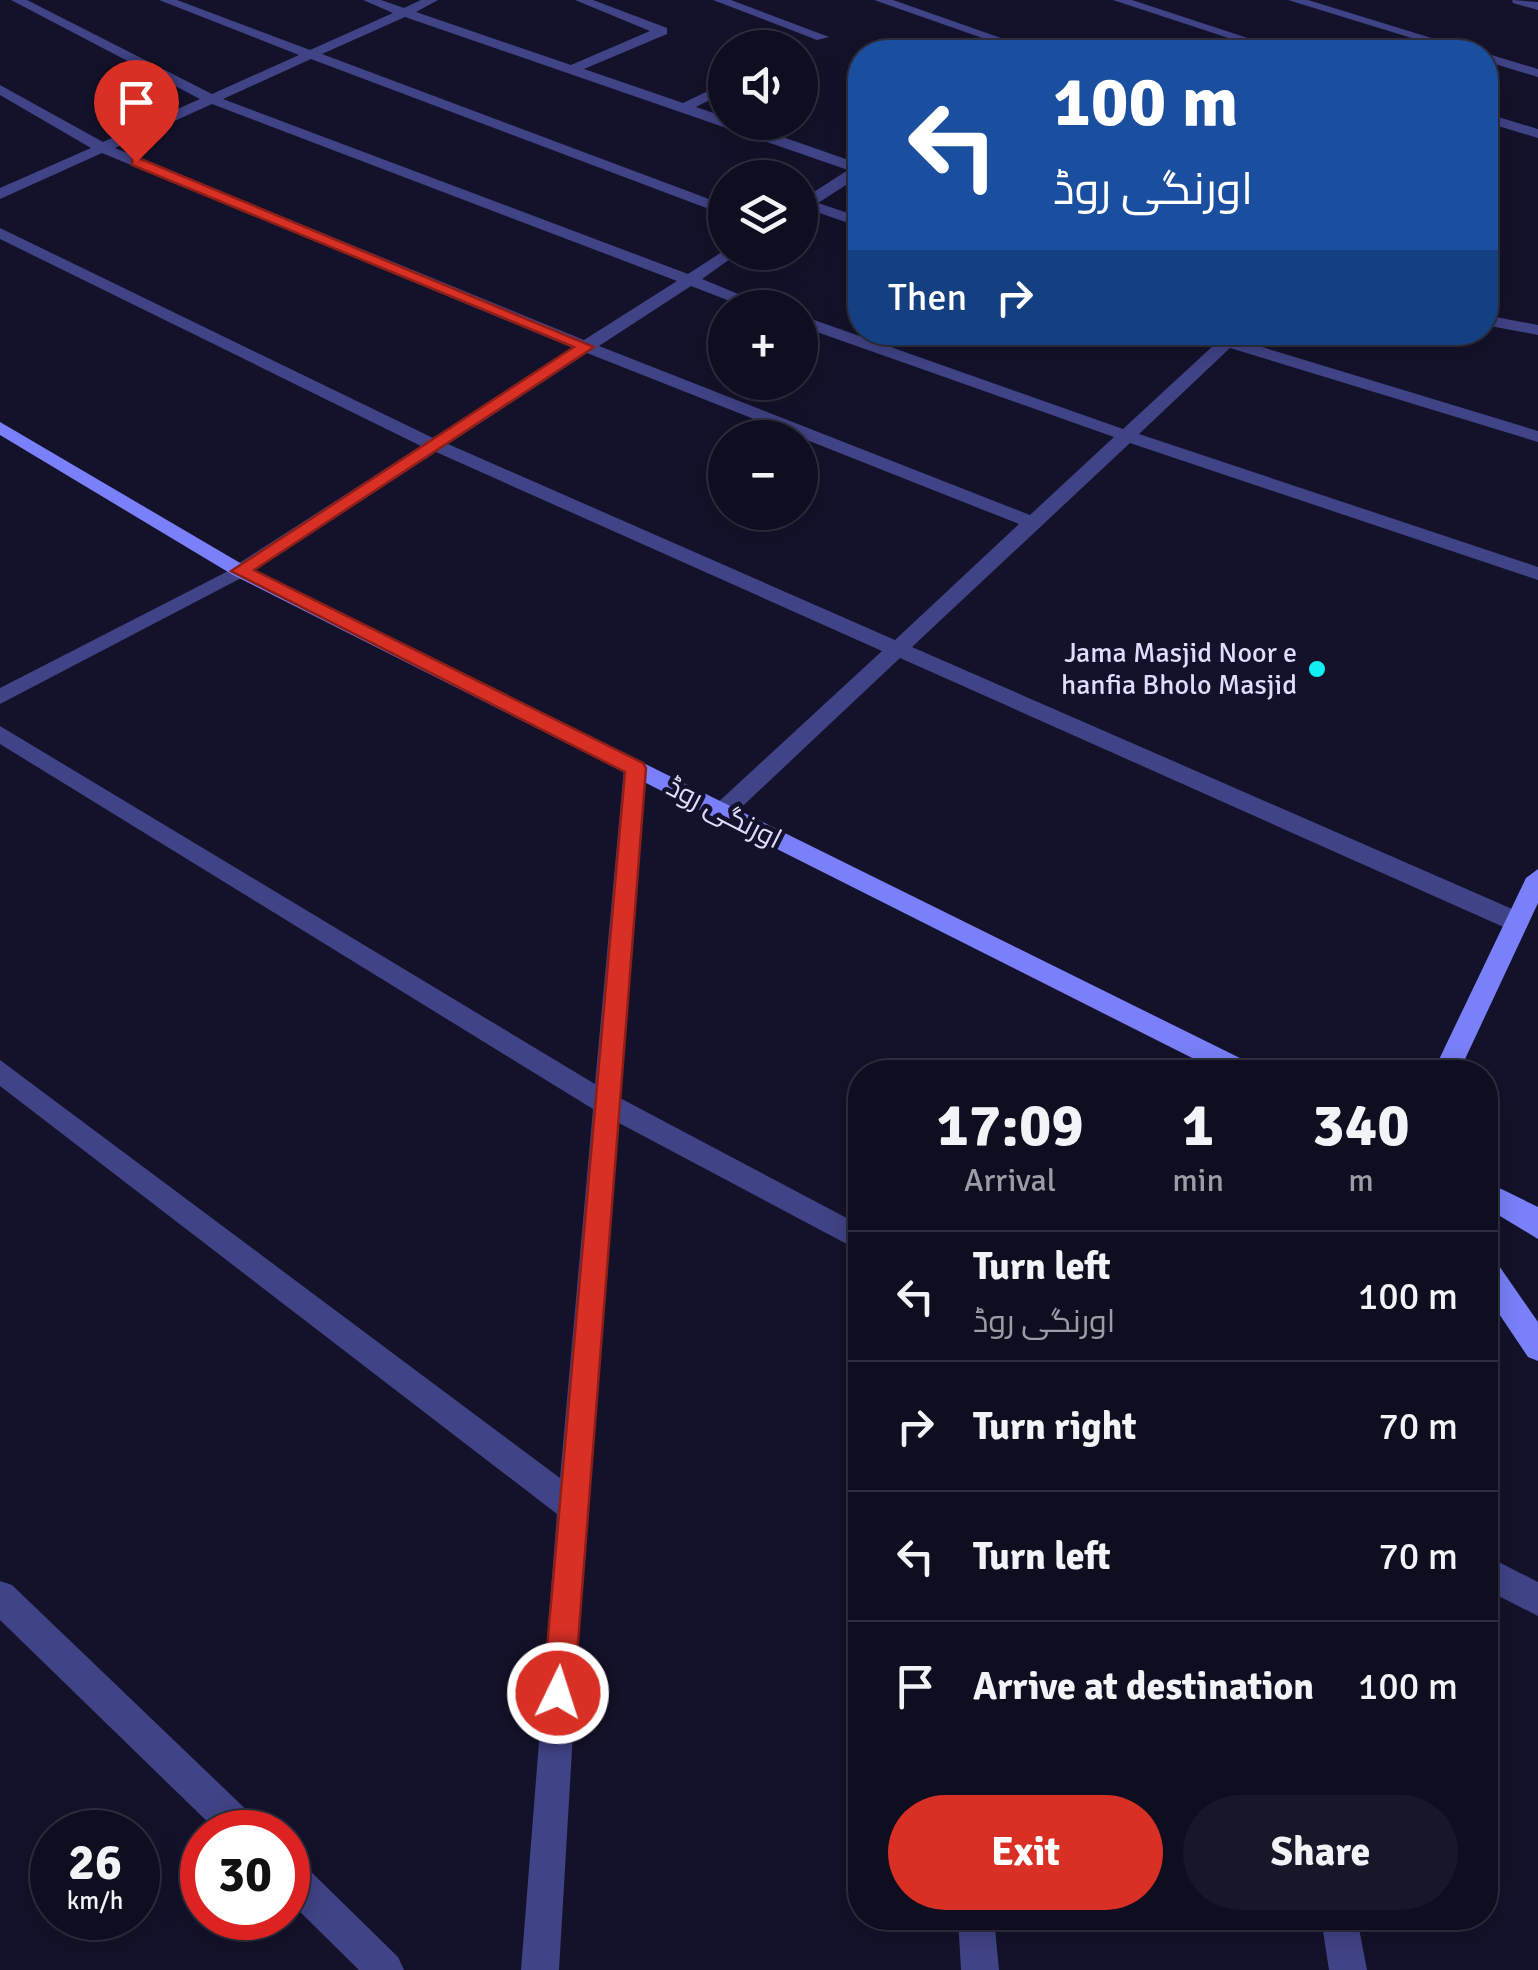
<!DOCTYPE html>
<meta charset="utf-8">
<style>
body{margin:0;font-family:Signika,Cairo,sans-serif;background:#181729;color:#f1f3f6;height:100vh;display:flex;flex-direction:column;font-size:38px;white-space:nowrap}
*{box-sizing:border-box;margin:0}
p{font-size:32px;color:#9b9ca5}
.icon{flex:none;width:55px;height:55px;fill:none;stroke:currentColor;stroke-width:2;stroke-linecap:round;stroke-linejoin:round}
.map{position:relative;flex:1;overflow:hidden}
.panel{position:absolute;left:848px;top:1060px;width:650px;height:870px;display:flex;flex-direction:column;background:#0f0e20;border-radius:40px;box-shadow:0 5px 25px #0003,0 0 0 2px #2f2e3e}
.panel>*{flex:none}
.top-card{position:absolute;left:848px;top:40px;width:650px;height:305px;border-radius:40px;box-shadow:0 5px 25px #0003,0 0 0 2px #2f2e3e;background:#1a4fa0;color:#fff;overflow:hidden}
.controls{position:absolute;left:708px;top:30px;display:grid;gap:20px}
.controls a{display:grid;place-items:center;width:110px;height:110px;border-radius:50%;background:#0f0e20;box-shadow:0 5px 25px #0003,0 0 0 2px #2f2e3e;font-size:50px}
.speed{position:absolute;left:30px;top:1810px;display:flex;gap:20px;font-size:50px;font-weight:700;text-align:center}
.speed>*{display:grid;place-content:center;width:130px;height:130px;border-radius:50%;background:#0f0e20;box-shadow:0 5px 25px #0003,0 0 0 2px #2f2e3e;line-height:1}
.speed small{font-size:25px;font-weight:400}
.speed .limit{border:15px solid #d22;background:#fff;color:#111}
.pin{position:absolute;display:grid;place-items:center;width:85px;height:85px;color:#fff;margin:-102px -42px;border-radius:50% 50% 50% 0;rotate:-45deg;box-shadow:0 0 10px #0007}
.pin .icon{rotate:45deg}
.me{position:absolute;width:110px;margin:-55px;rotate:4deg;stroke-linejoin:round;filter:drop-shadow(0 0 8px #0008)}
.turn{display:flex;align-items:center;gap:35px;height:210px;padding:0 40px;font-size:45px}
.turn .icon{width:130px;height:130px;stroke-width:2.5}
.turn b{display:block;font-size:70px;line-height:85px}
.then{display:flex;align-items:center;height:95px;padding:0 40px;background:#0003;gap:20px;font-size:38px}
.eta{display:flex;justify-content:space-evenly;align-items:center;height:170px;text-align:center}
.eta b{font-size:60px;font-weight:800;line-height:70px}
.action{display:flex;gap:20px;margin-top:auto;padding:20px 40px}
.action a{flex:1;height:115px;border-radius:60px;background:#d93025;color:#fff;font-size:40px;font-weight:800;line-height:115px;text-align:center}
.action a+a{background:#181729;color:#f1f3f6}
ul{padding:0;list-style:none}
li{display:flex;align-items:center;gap:30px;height:130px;padding:0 40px;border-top:2px solid #2f2e3e}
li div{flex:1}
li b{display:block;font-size:38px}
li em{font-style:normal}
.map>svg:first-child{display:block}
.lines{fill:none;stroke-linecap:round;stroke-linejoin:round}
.minor{fill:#404386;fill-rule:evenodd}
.tertiary{fill:#404386;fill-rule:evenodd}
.secondary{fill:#7980f9;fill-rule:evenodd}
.route{fill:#d93025;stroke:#8d1f18;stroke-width:2.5}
.poi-dot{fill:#13f0f4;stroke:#14122a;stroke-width:4}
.labels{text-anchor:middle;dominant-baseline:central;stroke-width:9;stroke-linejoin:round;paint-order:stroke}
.poi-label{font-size:28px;fill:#deddfd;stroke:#14122a;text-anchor:end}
.street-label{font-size:28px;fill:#deddfd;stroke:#14122a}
</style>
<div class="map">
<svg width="1538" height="1970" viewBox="0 0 1538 1970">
<rect width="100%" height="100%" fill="#14122a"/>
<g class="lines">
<g class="minor">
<path d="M11,0H27L212,94L299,55L159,0H177L310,50L393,13L363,0H381L404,8L421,0H438L416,12L571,65L650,31L575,0H593L667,28V34L584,69L683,103L725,83V92L696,107L725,117V122H740L860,164V176L818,203L860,217V227L808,209L800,213V201L848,170L405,17L322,54L725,205V215L311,59L223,99L688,274L725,250L740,252L702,279L772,308H748L691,286L599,346L1030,515L1114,437L800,326V315L1123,429L1215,344L1187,332L1224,336L1246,332L1239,340L1538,431V442L1230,348L1139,434L1538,567V580L1130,443L912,647L1526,915L1529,922L1526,929H1508L900,658L730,818H714L711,812L714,806L882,651L436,452L247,575H233V567L421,446L0,239V228L433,438L573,348L102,153L0,199V188L91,148L0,95V85L103,142L200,99ZM212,104L677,281L584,340L115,148ZM587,353L1019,524L895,640L448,444Z"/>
<polygon points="713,0 731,0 829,37 817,40"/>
<polygon points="874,0 893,0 1041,52 1022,52"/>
<polygon points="1113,0 1132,0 1290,52 1271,52"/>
<polygon points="1288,0 1308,0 1477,52 1457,52"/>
<polygon points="1512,0 1538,2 1538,10 1513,3"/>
<polygon points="1485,53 1538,69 1538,77 1485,61"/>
<polygon points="1485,113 1538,129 1538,138 1485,122"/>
<polygon points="1485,315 1538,325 1538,335 1485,325"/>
<polygon points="0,726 595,1084 624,768 627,762 643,762 646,768 620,1098 860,1225 860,1251 619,1123 580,1614 559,1970 521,1970 557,1514 0,1086 0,1060 560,1478 593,1109 0,744"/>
<polygon points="1485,1555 1538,1582 1538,1616 1485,1589"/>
<polygon points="0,1581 12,1585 256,1819 261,1832 218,1832 0,1620"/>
<polygon points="288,1857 301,1862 398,1957 404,1970 359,1970 288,1900"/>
<polygon points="958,1918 994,1918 999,1970 961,1970"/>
<polygon points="1321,1918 1357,1918 1367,1970 1329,1970"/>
</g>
<polygon class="tertiary" points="240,565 247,567 247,575 0,704 0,688"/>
<g class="secondary">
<polygon points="0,422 247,567 1252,1064 1256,1072 1220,1072 233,575 0,435"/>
<polygon points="1538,869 1538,903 1459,1072 1433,1072 1526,878"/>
<polygon points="1485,1181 1538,1207 1538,1239 1485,1207"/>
<polygon points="1485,1256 1495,1260 1538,1322 1538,1361 1528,1357 1485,1293"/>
</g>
</g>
<polygon class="route" points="132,159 141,159 594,347 254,570 643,763 646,768 574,1693 569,1704 558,1708 548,1704 543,1693 625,772 231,571 574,347 132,165"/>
<circle class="poi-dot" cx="1317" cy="669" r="10"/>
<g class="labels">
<g class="poi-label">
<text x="1297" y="653">Jama Masjid Noor e<tspan x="1297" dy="32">hanfia Bholo Masjid</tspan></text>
</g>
<g class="street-label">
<text transform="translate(724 813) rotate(27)">اورنگی روڈ</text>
</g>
</g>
</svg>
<div class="controls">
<a><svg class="icon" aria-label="sound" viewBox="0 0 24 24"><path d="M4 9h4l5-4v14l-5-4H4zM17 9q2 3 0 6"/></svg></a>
<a><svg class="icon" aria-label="layers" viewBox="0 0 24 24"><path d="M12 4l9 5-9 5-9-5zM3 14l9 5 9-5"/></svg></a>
<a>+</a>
<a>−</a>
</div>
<div class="speed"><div>26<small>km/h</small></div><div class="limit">30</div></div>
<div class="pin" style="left:136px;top:162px;background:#d93025"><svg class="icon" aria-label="arrive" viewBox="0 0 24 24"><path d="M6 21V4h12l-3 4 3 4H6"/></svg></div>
<svg class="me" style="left:558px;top:1693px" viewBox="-20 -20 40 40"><circle r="17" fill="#d93025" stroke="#fff" stroke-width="3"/><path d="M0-11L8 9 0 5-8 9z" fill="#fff"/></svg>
<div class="top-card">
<div class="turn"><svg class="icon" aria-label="left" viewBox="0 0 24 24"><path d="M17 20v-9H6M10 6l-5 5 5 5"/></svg><div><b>100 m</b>اورنگی روڈ</div></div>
<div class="then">Then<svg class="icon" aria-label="right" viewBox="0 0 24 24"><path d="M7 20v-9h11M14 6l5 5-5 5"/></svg></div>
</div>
<section class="panel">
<div class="eta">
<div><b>17:09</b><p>Arrival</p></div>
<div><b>1</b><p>min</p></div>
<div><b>340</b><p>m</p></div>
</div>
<ul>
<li><svg class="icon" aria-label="left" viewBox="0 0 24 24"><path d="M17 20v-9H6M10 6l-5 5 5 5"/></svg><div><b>Turn left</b><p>اورنگی روڈ</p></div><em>100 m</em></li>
<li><svg class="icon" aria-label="right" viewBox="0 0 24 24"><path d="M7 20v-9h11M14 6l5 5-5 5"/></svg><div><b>Turn right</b></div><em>70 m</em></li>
<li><svg class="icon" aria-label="left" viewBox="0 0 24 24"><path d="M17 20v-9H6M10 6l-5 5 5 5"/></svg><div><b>Turn left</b></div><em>70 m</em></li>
<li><svg class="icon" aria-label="arrive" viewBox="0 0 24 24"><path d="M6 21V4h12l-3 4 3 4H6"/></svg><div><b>Arrive at destination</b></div><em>100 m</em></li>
</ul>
<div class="action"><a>Exit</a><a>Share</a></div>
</section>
</div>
